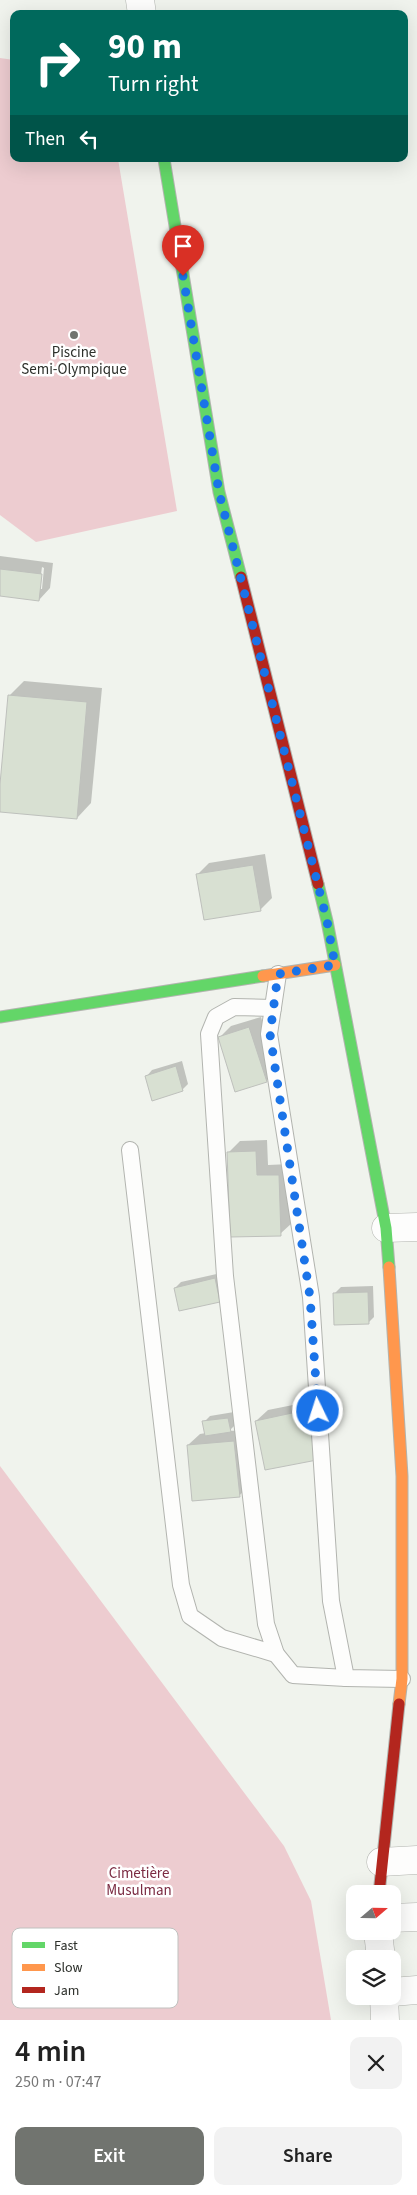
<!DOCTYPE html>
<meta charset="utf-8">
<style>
body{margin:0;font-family:"Source Sans 3",sans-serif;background:#f2f2f2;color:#222;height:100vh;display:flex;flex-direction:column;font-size:19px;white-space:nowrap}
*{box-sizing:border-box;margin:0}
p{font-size:16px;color:#767676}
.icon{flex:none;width:28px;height:28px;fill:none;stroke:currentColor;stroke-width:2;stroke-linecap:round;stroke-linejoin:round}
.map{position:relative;height:2020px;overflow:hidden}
.drawer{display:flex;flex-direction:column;background:#fff;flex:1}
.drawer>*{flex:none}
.hud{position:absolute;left:10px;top:10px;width:398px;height:152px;border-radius:10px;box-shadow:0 5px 20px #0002;background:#00695c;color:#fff;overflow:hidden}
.needle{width:32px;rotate:70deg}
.tools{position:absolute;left:346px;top:1885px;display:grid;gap:10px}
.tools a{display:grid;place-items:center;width:55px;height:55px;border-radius:10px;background:#fff;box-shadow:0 5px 20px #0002;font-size:25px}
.pin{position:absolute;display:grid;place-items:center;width:42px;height:42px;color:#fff;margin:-51px -21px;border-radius:50% 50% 50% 0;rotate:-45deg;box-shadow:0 0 5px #0007}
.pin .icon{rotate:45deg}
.me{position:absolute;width:55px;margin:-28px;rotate:356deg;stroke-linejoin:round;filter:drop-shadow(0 0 4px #0008)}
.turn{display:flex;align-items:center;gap:18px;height:105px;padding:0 15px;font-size:22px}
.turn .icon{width:65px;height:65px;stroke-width:2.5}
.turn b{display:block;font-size:35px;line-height:42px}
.then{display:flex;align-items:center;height:48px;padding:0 15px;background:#0003;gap:10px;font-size:19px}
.round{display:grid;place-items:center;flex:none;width:52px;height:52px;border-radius:10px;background:#f2f2f2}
.summary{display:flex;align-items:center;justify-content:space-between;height:85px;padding:0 15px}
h1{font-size:30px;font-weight:600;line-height:38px}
.button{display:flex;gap:10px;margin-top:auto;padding:10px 15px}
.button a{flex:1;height:58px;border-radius:10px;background:#71746f;color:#fff;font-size:20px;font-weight:600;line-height:58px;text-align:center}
.button a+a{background:#f2f2f2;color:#222}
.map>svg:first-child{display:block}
.green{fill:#edccd0}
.shadow{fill:#0003;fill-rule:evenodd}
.building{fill:#d8e0d2;stroke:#bec0bc}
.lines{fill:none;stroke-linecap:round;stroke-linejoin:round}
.lane-casing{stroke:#b2b4af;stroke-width:18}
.street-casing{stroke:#b2b4af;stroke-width:29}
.fast-casing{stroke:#b2b4af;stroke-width:13}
.slow-casing{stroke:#b2b4af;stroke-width:13}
.jam-casing{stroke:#b2b4af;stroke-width:13}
.lane{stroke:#fdfdfc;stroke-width:16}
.street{stroke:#fdfdfc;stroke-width:28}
.fast{stroke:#63d668;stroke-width:11}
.slow{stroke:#ff974d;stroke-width:11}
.jam{stroke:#b3261e;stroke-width:11}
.route{stroke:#1a73e8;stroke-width:9;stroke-dasharray:0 16.2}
.poi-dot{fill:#71746f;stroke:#fff;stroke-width:2}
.labels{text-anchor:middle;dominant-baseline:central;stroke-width:5;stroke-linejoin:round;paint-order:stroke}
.poi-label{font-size:15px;fill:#2d302b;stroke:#fff}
.park-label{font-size:15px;fill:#7b2b42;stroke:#fff}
.key{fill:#fff;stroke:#c0c1bf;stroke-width:1}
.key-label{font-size:14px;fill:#2d302b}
</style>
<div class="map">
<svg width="417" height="2020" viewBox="0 0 417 2020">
<rect width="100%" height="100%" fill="#f0f3ed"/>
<g class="green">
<polygon points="0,58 14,60 14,159 118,159 177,511 36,542 0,515"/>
<polygon points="0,1466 284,1846 311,1901 331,2020 0,2020"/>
</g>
<g class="shadow">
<path d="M0,556L53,563L50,588L39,600L0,595ZM42,567L44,568L42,589H39Z"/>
<polygon points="24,681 102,688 91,803 77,818 0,811 9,696"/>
<polygon points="265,854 272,898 260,910 198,874 209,863"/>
<polygon points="261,1017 277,1070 266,1081 219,1038 231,1026"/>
<polygon points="182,1061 188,1084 182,1090 146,1077 152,1070"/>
<polygon points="267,1140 268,1165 290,1164 292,1223 280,1234 228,1153 240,1141"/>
<polygon points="221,1273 225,1295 219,1301 175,1288 181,1282"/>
<polygon points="373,1286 374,1317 368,1323 335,1293 341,1287"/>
<polygon points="318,1400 327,1448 256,1421 268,1410"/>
<polygon points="234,1412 236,1424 229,1431 245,1430 250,1484 239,1496 188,1445 200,1434 206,1433 204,1422 210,1416"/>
</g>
<g class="building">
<polygon points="0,569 42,574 39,601 0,596"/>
<polygon points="8,695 87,702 77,819 0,812 0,784"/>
<polygon points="253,865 261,911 204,920 196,874"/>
<polygon points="249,1027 267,1082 235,1092 218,1037"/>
<polygon points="176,1066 183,1091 152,1101 145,1076"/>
<polygon points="256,1151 257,1175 279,1175 281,1236 230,1237 227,1152"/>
<polygon points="215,1278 220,1302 179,1311 174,1288"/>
<polygon points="368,1292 369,1324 334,1325 333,1293"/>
<polygon points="306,1410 317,1460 265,1470 255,1421"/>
<polygon points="228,1418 231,1432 205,1436 202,1421"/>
<polygon points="234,1441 240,1497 192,1501 187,1445"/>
</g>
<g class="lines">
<g class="lane-casing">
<g id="lane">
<polyline points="278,974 269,1034 311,1297 331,1601 346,1678 402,1679"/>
<polyline points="273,1008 234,1007 216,1017 209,1034 225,1276 266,1624 276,1654 293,1675 346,1678"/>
<polyline points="130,1150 181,1585 190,1616 222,1638 276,1654"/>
</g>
</g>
<g class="street-casing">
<g id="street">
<polyline points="140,0 142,14"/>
<polyline points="386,1228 417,1227"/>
<polyline points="381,1862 417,1860"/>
<polyline points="392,1918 417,1917"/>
<polyline points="378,1931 381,1959"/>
<polyline points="392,1992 417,1990"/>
<polyline points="384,1996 385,2020"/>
</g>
</g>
<g class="fast-casing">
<g id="fast">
<polyline points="164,159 219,492 241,577"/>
<polyline points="318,884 327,921 386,1228 389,1267"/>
<polyline points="0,1017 263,976"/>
</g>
</g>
<g class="slow-casing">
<g id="slow">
<polyline points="263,976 335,965"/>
<polyline points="389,1267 402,1476 402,1679 399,1704"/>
</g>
</g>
<g class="jam-casing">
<g id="jam">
<polyline points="241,577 318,884"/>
<polyline points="379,1894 399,1704"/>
</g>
</g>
<use href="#lane" class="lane"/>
<use href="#street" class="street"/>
<use href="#fast" class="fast"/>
<use href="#slow" class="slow"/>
<use href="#jam" class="jam"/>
</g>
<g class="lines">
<polyline class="route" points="183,276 219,492 327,921 335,965 278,974 270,1034 310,1297 318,1411"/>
</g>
<circle class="poi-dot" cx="74" cy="335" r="5"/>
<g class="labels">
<g class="poi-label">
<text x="74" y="352">Piscine<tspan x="74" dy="17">Semi-Olympique</tspan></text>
</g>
<g class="park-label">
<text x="139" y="1873">Cimetière<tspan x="139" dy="17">Musulman</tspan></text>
</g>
</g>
<rect x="12" y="1928" width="166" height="80" rx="8" class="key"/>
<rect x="22" y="1942" width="23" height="6" fill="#63d668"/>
<rect x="22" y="1964" width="23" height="7" fill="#ff974d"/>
<rect x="22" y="1987" width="23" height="6" fill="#b3261e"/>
<g class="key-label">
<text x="54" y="1950">Fast</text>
<text x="54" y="1972">Slow</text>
<text x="54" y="1995">Jam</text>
</g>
</svg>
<div class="tools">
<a><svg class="needle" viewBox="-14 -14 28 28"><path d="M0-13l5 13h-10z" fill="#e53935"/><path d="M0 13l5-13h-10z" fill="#767676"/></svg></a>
<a><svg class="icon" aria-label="layers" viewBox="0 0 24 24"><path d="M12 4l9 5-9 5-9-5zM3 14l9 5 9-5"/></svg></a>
</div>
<div class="pin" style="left:183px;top:276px;background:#d93025"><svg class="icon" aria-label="arrive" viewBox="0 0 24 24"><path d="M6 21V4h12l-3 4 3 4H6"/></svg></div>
<svg class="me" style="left:318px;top:1411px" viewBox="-20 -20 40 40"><circle r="17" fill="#1a73e8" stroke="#fff" stroke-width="3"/><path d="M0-11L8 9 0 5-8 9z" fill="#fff"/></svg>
<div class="hud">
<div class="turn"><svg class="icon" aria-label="right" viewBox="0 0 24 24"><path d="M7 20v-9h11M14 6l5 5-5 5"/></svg><div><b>90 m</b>Turn right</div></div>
<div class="then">Then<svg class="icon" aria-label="left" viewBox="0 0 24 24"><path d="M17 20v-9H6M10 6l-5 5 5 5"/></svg></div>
</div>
</div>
<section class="drawer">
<div class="summary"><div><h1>4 min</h1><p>250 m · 07:47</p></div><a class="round"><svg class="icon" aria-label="close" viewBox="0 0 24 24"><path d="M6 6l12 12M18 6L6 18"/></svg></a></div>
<div class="button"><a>Exit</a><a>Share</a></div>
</section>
